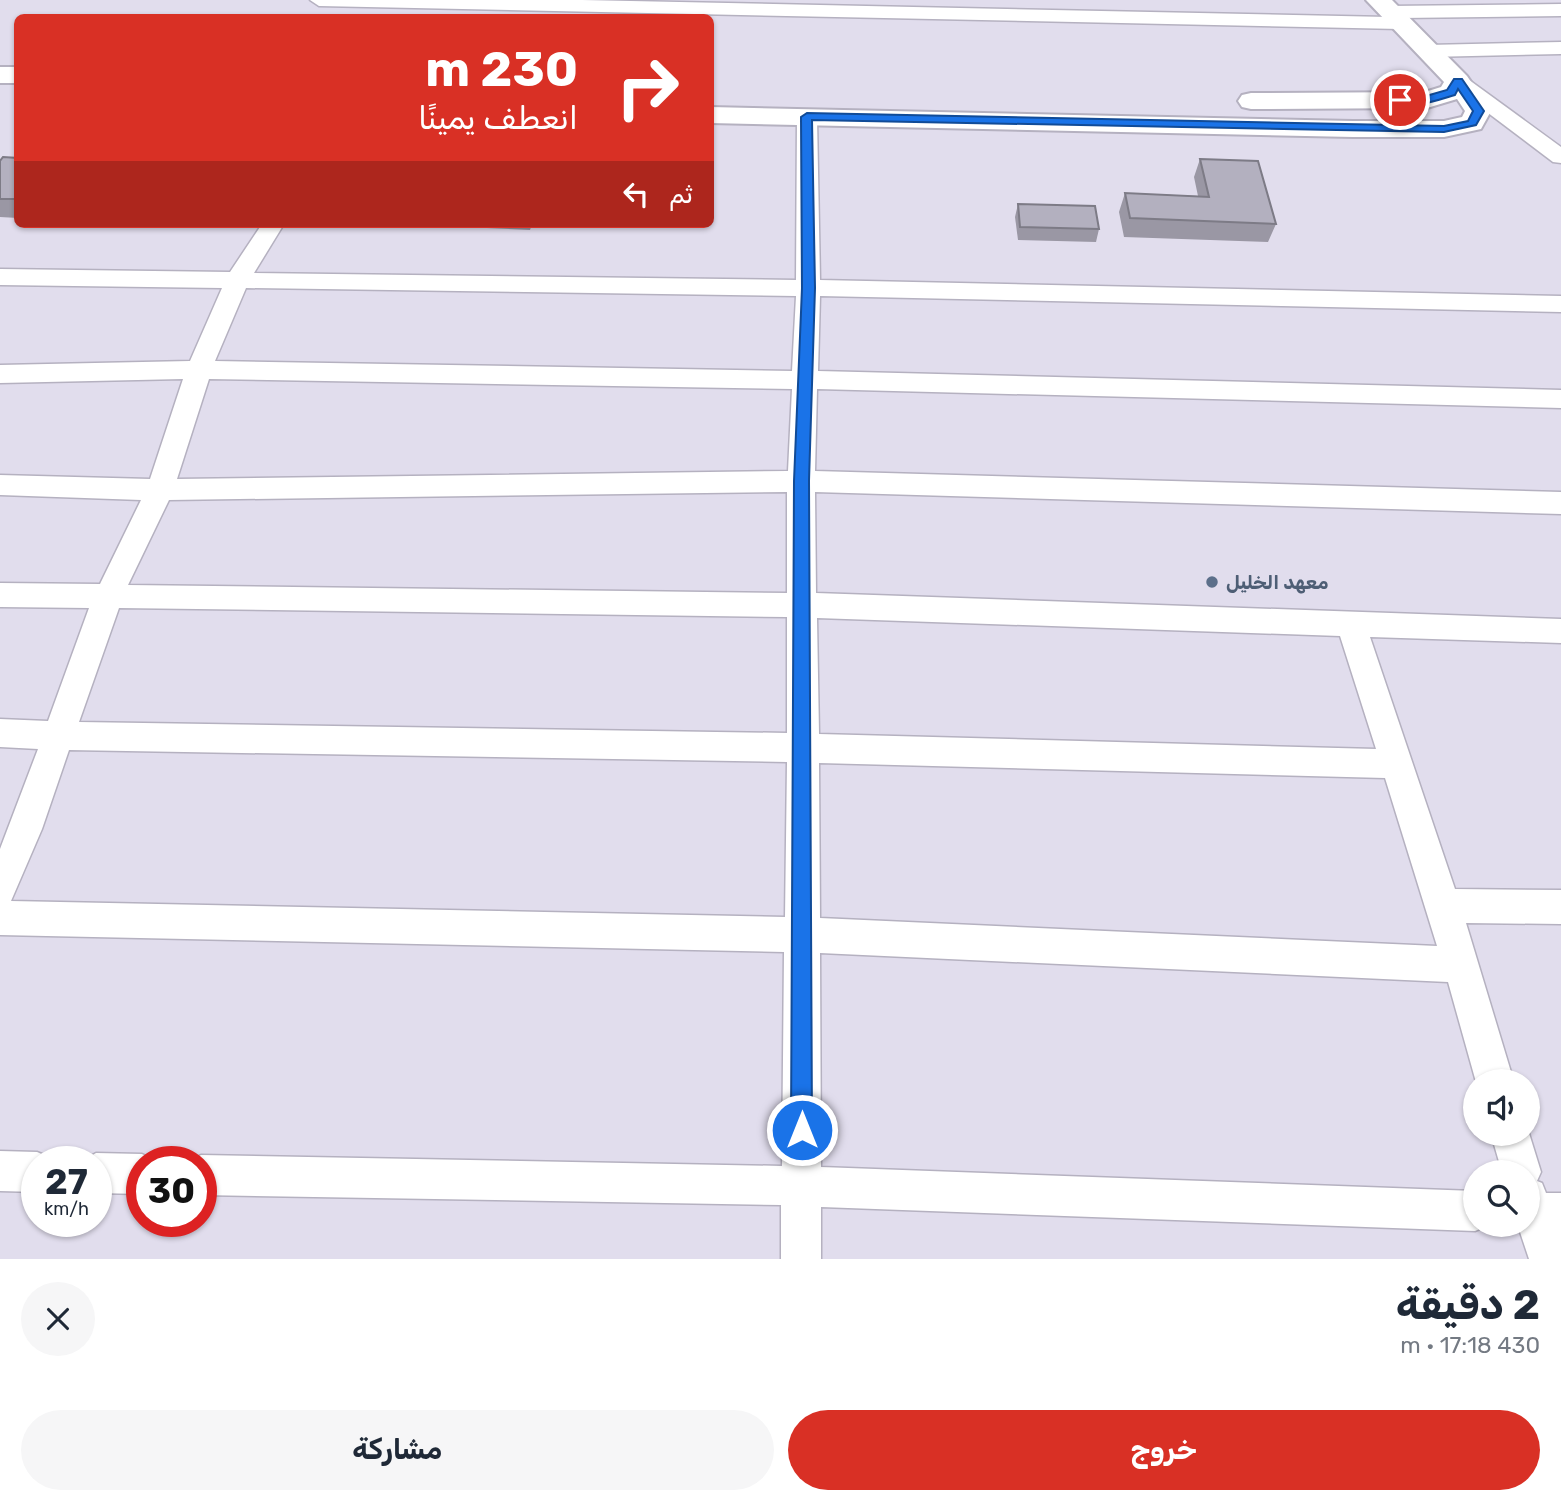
<!DOCTYPE html>
<html lang="ar">
<meta charset="utf-8">
<style>
body{margin:0;font-family:Rubik,"Noto Naskh Arabic",sans-serif;background:#f6f6f7;color:#1f2937;direction:rtl;height:100vh;display:flex;flex-direction:column;font-size:26px;white-space:nowrap}
*{box-sizing:border-box;margin:0}
p{font-size:23px;color:#747a83}
.icon{flex:none;width:38px;height:38px;fill:none;stroke:currentColor;stroke-width:2;stroke-linecap:round;stroke-linejoin:round}
.map{position:relative;height:1259px;overflow:hidden;direction:ltr}
.details{display:flex;flex-direction:column;background:#fff;flex:1}
.details>*{flex:none}
.banner{position:absolute;left:14px;top:14px;width:700px;height:214px;border-radius:10px;box-shadow:0 2px 5px #0004;direction:rtl;background:#d93025;color:#fff;overflow:hidden}
.buttons{position:absolute;left:1463px;top:1069px;display:grid;gap:14px}
.buttons a{display:grid;place-items:center;width:77px;height:77px;border-radius:50%;background:#fff;box-shadow:0 2px 5px #0004;font-size:35px}
.speed{position:absolute;left:21px;top:1146px;display:flex;gap:14px;font-size:35px;font-weight:700;text-align:center}
.speed>*{display:grid;place-content:center;width:91px;height:91px;border-radius:50%;background:#fff;box-shadow:0 2px 5px #0004;line-height:1}
.speed small{font-size:18px;font-weight:400}
.speed .limit{border:10px solid #d22;background:#fff;color:#111}
.pin{position:absolute;display:grid;place-items:center;width:60px;height:60px;color:#fff;margin:-30px;border:4px solid #fff;border-radius:50%;box-shadow:0 2px 7px #0007}
.me{position:absolute;width:77px;margin:-38px;rotate:0deg;stroke-linejoin:round;filter:drop-shadow(0 0 5px #0008)}
.turn{display:flex;align-items:center;gap:24px;height:147px;padding:0 21px;font-size:32px}
.turn .icon{width:91px;height:91px;stroke-width:2.5}
.turn b{display:block;font-size:49px;line-height:60px}
.then{display:flex;align-items:center;height:66px;padding:0 21px;background:#0003;gap:14px;font-size:26px}
.round{display:grid;place-items:center;flex:none;width:74px;height:74px;border-radius:37px;background:#f6f6f7}
.headline{display:flex;align-items:center;justify-content:space-between;height:119px;padding:0 21px}
h1{font-size:42px;font-weight:700;line-height:52px}
.action{display:flex;gap:14px;margin-top:auto;padding:14px 21px}
.action a{flex:1;height:80px;border-radius:42px;background:#d93025;color:#fff;font-size:28px;font-weight:700;line-height:80px;text-align:center}
.action a+a{background:#f6f6f7;color:#1f2937}
.map>svg:first-child{display:block}
.lines{fill:none;stroke-linecap:round;stroke-linejoin:round}
.minor-casing{stroke:#b5b1c0;stroke-width:3}
.tertiary-casing{stroke:#b5b1c0;stroke-width:4}
.minor{fill:#fff;fill-rule:evenodd}
.tertiary{fill:#fff;fill-rule:evenodd}
.wall{fill:#9a97a4}
.building{fill:#b3b0bf;stroke:#7d7b86;stroke-width:2}
.route{fill:#1a73e8;stroke:#114b97;stroke-width:2}
.service-dot{fill:#5c6f8a;stroke:#e1dded;stroke-width:2.5}
.labels{text-anchor:middle;dominant-baseline:central;stroke-width:5;stroke-linejoin:round;paint-order:stroke}
.service-label{font-size:19px;font-weight:bold;fill:#4e5e75;stroke:#e1dded;text-anchor:start}
</style>
<div class="map">
<svg width="1561" height="1259" viewBox="0 0 1561 1259">
<rect width="100%" height="100%" fill="#e1dded"/>
<g class="lines">
<g class="minor-casing">
<g id="minor">
<polygon points="310,0 582,0 1388,17 1381,12 1390,6 1561,4 1561,16 1401,18 1409,23 1400,29 319,6"/>
<polygon points="1561,42 1561,54 1428,57 1418,51 1428,45"/>
<polygon points="1458,75 1465,77 1561,147 1561,163 1553,162 1451,85 1448,81 1451,77"/>
<path d="M807,111L814,113L817,117L820,280L1561,296V312L820,296L818,371L1561,390V408L817,389L815,471L1561,492V514L815,492L816,593L1561,619V643L1370,637L1455,889L1561,890V924L1466,923L1514,1082H1476L1448,982L820,953L821,1167L1475,1191V1225H1489L1475,1231L821,1207V1259H781V1205L201,1195V1162H187L201,1155L782,1166L784,952L0,935V849L38,749L0,747V719L48,721L89,608L0,607V583L100,584L141,500L0,495V475L150,479L183,379L0,383V365L190,361L222,288L0,285V269L230,272L262,224H284L254,273L796,280L797,117L800,113ZM246,288L796,296L792,371L215,361ZM209,379L792,389L788,471L177,479ZM787,492V593L128,585L169,500ZM119,608L787,617V733L79,722ZM817,618L1340,636L1376,749L819,734ZM69,750L787,762L785,917L11,901L42,829ZM819,763L1385,778L1437,946L820,918Z"/>
<polygon points="1528,1130 1541,1172 1537,1181 1542,1183 1546,1193 1561,1193 1561,1259 1529,1259 1519,1229 1513,1225 1528,1225 1528,1172 1502,1172 1491,1134 1528,1134"/>
<polygon points="0,1151 37,1152 51,1158 53,1162 37,1162 37,1192 0,1191"/>
<polygon points="96,1153 142,1154 157,1162 142,1162 142,1194 96,1193 96,1162 81,1162"/>
</g>
</g>
<g class="tertiary-casing">
<g id="tertiary">
<polygon points="1366,0 1392,0 1467,76 1491,111 1481,129 1444,137 1353,137 710,123 710,107 1353,121 1444,121 1462,117 1465,111 1457,99 1427,108 1251,109 1242,107 1238,101 1242,95 1251,93 1425,92 1441,87 1444,82"/>
<rect x="0" y="67" width="18" height="16"/>
</g>
</g>
<use href="#minor" class="minor"/>
<use href="#tertiary" class="tertiary"/>
</g>
<g class="wall">
<polygon points="18,158 18,218 0,217 0,161"/>
<polygon points="1200,159 1276,224 1268,242 1124,237 1119,212 1125,193 1198,196 1194,177"/>
<polygon points="1018,204 1099,229 1096,242 1018,240 1015,217"/>
<polygon points="218,224 257,224 256,226"/>
<polygon points="394,224 532,224 530,230"/>
</g>
<g class="building">
<polygon points="3,157 18,158 18,199 0,199 0,161"/>
<polygon points="1200,159 1258,161 1276,224 1130,218 1125,193 1209,197"/>
<polygon points="1018,204 1095,206 1099,229 1020,227"/>
</g>
<path class="route" d="M1454,79H1462L1484,111L1476,125L1444,132L812,120L815,288L809,481L812,1130L809,1138L802,1141L794,1138L791,1130L794,481L802,288L801,117L807,113L1444,126L1468,121L1473,111L1458,89L1455,95C1438,100 1410,111 1394,100L1400,97L1426,96L1447,90Z"/>
<circle class="service-dot" cx="1212" cy="582" r="7"/>
<g class="labels">
<g class="service-label">
<text x="1226" y="582">معهد الخليل</text>
</g>
</g>
</svg>
<div class="buttons">
<a><svg class="icon" aria-label="sound" viewBox="0 0 24 24"><path d="M4 9h4l5-4v14l-5-4H4zM17 9q2 3 0 6"/></svg></a>
<a><svg class="icon" aria-label="search" viewBox="0 0 24 24"><circle cx="10" cy="10" r="6"/><path d="M15 15l6 6"/></svg></a>
</div>
<div class="speed"><div>27<small>km/h</small></div><div class="limit">30</div></div>
<div class="pin" style="left:1400px;top:100px;background:#d93025"><svg class="icon" aria-label="arrive" viewBox="0 0 24 24"><path d="M6 21V4h12l-3 4 3 4H6"/></svg></div>
<svg class="me" style="left:802px;top:1130px" viewBox="-20 -20 40 40"><circle r="17" fill="#1a73e8" stroke="#fff" stroke-width="3"/><path d="M0-11L8 9 0 5-8 9z" fill="#fff"/></svg>
<div class="banner">
<div class="turn"><svg class="icon" aria-label="right" viewBox="0 0 24 24"><path d="M7 20v-9h11M14 6l5 5-5 5"/></svg><div><b>230 m</b>انعطف يمينًا</div></div>
<div class="then">ثم<svg class="icon" aria-label="left" viewBox="0 0 24 24"><path d="M17 20v-9H6M10 6l-5 5 5 5"/></svg></div>
</div>
</div>
<section class="details">
<div class="headline"><div><h1>2 دقيقة</h1><p>430 m · 17:18</p></div><a class="round"><svg class="icon" aria-label="close" viewBox="0 0 24 24"><path d="M6 6l12 12M18 6L6 18"/></svg></a></div>
<div class="action"><a>خروج</a><a>مشاركة</a></div>
</section>
